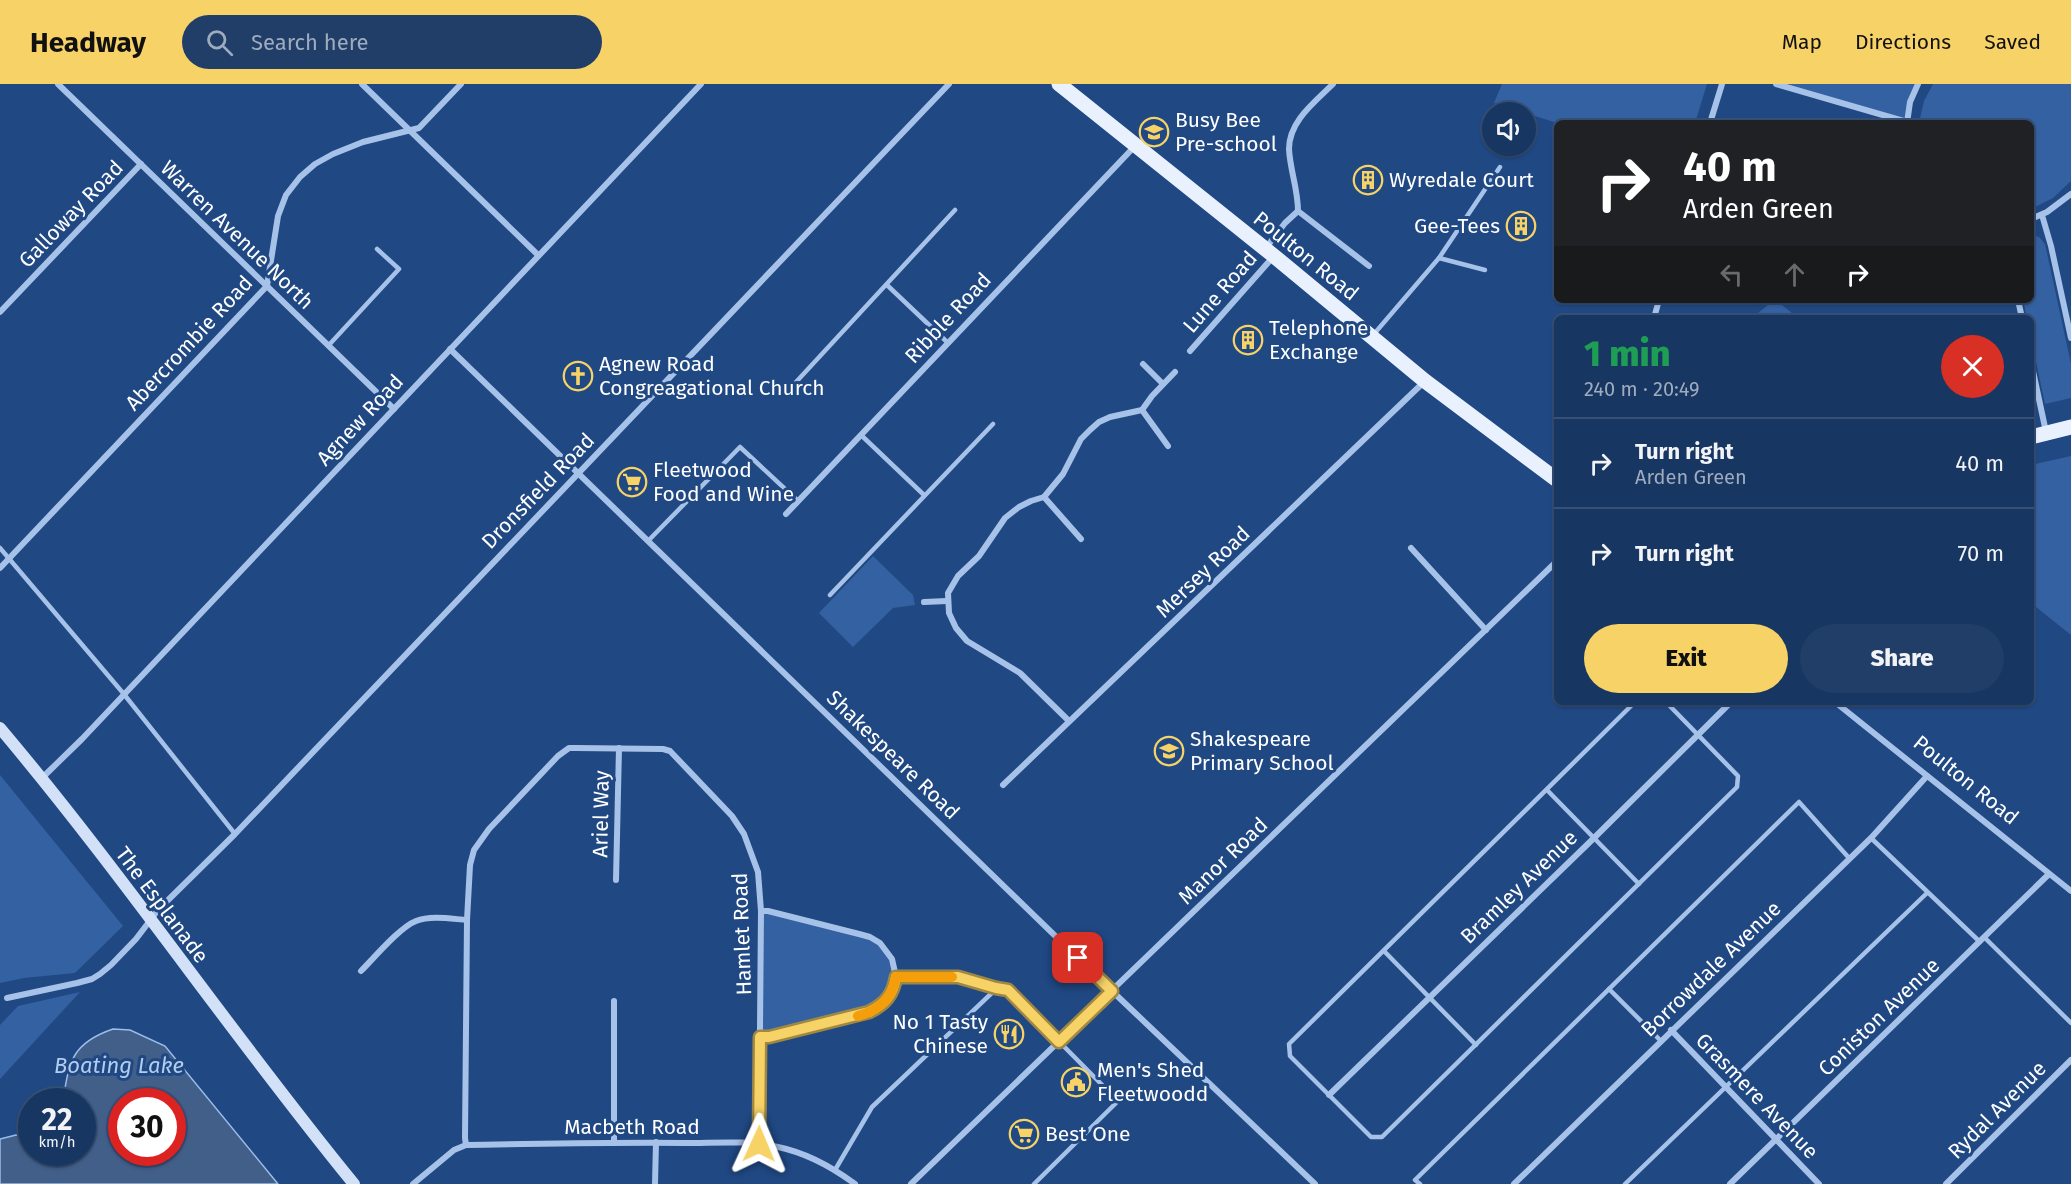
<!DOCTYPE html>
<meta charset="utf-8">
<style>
body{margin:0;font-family:"Fira Sans",sans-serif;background:#213e68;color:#f1f3f6;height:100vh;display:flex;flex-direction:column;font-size:22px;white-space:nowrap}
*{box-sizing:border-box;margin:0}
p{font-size:20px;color:#9fabbe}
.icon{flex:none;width:33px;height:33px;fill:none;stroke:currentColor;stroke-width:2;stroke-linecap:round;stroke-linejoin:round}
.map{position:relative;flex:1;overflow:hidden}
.sheet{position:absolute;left:1554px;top:231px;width:480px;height:390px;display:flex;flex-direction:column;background:#183662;border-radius:9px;box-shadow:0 2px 4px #0004,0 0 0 2px #365077}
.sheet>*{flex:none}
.hud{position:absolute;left:1554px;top:36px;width:480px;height:183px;border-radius:9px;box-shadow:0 2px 4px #0004,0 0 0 2px #365077;background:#202124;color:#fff;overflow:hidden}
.tools{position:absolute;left:1482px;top:18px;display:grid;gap:12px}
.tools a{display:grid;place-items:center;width:54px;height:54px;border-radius:50%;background:#183662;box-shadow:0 2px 4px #0004,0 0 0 2px #365077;font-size:30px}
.speed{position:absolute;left:18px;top:1004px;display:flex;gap:12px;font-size:30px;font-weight:700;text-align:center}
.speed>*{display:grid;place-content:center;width:78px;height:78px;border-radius:50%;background:#183662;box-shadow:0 2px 4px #0004,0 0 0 2px #365077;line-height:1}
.speed small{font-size:15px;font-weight:400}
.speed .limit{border:9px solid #d22;background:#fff;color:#111}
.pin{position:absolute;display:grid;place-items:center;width:51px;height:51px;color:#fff;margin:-26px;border-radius:12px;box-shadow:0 3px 9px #0006}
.me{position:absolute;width:66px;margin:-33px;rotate:1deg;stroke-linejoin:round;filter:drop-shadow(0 0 4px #0008)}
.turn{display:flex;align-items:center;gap:21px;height:126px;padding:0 30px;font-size:27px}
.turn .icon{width:78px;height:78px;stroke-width:2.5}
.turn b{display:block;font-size:42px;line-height:51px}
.lanes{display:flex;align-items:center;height:57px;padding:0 30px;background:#0003;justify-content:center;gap:30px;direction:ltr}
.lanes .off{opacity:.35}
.round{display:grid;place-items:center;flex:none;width:63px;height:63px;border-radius:32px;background:#213e68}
.summary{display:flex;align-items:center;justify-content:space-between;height:102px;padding:0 30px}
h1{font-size:36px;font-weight:800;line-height:45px;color:#1e9e55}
.primary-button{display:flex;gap:12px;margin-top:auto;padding:12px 30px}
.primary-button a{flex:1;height:69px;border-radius:36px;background:#f6d267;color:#111;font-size:24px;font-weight:800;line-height:69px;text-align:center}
.primary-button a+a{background:#213e68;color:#f1f3f6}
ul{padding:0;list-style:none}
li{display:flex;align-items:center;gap:18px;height:90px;padding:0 30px;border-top:2px solid #365077}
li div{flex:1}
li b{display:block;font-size:22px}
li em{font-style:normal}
header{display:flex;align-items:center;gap:36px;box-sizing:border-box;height:84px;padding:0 30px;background:#f6d267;color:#111}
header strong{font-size:28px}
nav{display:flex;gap:33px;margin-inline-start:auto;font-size:21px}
.search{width:420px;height:54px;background:#213e68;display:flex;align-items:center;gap:15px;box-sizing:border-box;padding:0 21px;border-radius:33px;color:#9fabbe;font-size:22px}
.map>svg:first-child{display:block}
.green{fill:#3461a1}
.water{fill:#425f8a;stroke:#9bbdea;stroke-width:1.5;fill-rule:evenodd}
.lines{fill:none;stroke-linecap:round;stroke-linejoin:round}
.lane{stroke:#a7c2e9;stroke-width:4.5}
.street{stroke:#a7c2e9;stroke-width:6}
.secondary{stroke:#d2e1f7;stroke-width:12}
.primary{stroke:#eaf1fe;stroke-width:15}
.route-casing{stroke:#a08843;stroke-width:15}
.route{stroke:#f6d267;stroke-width:10}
.slow{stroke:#f59e0b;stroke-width:10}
.labels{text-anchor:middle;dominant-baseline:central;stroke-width:6;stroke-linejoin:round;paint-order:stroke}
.poi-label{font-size:21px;fill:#fff;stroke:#204883;text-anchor:start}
.street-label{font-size:21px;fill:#fff;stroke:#204883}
.water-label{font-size:22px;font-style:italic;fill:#b2cdf0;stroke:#204883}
</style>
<header>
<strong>Headway</strong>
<div class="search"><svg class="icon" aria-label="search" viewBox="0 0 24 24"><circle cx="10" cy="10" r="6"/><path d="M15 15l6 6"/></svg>Search here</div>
<nav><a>Map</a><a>Directions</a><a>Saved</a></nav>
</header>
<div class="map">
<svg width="2071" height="1100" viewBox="0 0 2071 1100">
<rect width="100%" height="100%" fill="#204883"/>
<g class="green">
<polygon points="1502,0 1707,0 1695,39 1557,39 1494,19"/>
<polygon points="1776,0 1918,0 1907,38"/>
<polygon points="1933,0 2071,0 2071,97 2053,114 2031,125 2031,39 1919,39 1924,17"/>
<polygon points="2031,151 2039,153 2045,160 2071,280 2071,314 2045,320 2031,254 2031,234 2027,234 2023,216 2031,216"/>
<polygon points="1774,216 1776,216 1798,234 1752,234"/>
<polygon points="2071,372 2071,551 2031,519 2031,381"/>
<polygon points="873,472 913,511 915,521 893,524 853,563 819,529"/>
<polygon points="0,691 123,842 75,889 24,894 0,899"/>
<polygon points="761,827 859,850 880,859 895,884 893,907 877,924 760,953"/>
<polygon points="80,908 0,995 0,941 18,922"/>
</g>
<path class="water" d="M113,945L130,946L165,962L278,1100H0V1055L16,1051L31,1052L32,1068H82V1017H63C69,977 72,959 113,945ZM122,1017H172V1068H122Z"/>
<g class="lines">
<g class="lane">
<polyline points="1439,174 1500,83"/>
<polyline points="887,201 947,258"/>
<polyline points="1374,250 1439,174 1485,186"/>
<polyline points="328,262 399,185 377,165"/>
<polyline points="785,310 955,126"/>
<polyline points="861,351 924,411"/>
<polyline points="648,457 740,363 798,417"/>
<polyline points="0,464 123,609 235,750"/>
<polyline points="830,511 993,340"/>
<polyline points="1635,618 1289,960 1290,972 1371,1053 1382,1053 1737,703 1738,692 1666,618"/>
<polyline points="1548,707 1639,800"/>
<polyline points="1871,754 1980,858"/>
<polyline points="1984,853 2071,939"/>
<polyline points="1384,867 1476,961"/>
<polyline points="896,893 958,893 996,905"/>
<polyline points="1609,905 1660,956"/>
<polyline points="835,1086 872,1023 996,905 1008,906 1118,1017 1034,1100"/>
<polyline points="1420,1100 1415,1096 1799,718 1849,774"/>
<polyline points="1625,1100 1927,809"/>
</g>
<g class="street">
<polyline points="58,0 394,325"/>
<polyline points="362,0 538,171"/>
<polyline points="1776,0 1907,38"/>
<polyline points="1710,39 1722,0"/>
<polyline points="1907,39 1910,18 1918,0"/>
<polyline points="1298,127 1369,182"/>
<polyline points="2042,131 2051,162 2071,254"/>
<polyline points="2031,135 2047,128 2071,110"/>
<path d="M1265,165L1285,139L1298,127C1298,105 1290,86 1289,65C1289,37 1315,18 1333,0"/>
<polyline points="2018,216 2022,234"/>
<polyline points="0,228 141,80"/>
<polyline points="1654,234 1659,216"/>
<polyline points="450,265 1112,907 1315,1100"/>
<polyline points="1190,267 1273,173"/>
<polyline points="2031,278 2046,348"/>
<polyline points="1143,280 1163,300"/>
<polyline points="1142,326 1168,362"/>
<polyline points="1044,413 1081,455"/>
<polyline points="786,430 1134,63"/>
<polyline points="1411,464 1486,546"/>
<polyline points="0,484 267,202 278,132 286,111 300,93 315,80 333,70 363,58 419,44 461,0"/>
<polyline points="924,518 947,517"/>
<polyline points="1835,618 2071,807"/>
<polyline points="1069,637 1020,589 967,557 956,544 949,529 948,509 958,492 979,472 1005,434 1019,423 1031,417 1044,413 1063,390 1081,355 1090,346 1099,338 1110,333 1142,326 1152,312 1175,288"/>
<polyline points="42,694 82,655 701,0"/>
<polyline points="1003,701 1425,297"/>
<polyline points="616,796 619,664"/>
<path d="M361,887C374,874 400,843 416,837C431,831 452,835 467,836"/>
<polyline points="7,914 77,899 92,895 100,890 111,881 136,855 158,826 235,750 949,0"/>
<polyline points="1671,946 1819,1100"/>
<polyline points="760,953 769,953 869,929 877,924 890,913 896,893 892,875 880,859 870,853 859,850 768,827 761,827"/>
<polyline points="1329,1011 1594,754 1731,618"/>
<polyline points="614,1059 614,917"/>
<polyline points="466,1061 465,1054 467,836 470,781 474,766 489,745 558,672 569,664 576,664 663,665 670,667 732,732 744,750 758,788 761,827 759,1060"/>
<path d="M413,1100L454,1066L466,1061C540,1060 613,1058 686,1059C716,1059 748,1056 778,1063C807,1069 832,1083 855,1100"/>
<polyline points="655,1100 656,1058"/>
<polyline points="911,1100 1557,477"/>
<polyline points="1514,1100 1871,754 1927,692"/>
<polyline points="1730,1100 2049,790"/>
<polyline points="1946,1100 2071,976"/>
</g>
<path class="secondary" d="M0,644C124,791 232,951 354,1100"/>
<g class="primary">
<polyline points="1059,0 1274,172 1425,297 1557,396"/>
<polyline points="2031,353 2071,343"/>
</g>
</g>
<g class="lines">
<g class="route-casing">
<path id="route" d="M759,1060L760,953H769L869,928C885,920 893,911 896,893H958L996,904L1008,906L1059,958L1112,907L1078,874"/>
</g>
<use href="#route" class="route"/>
<path class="slow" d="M858,932C879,926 892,915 896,893H952"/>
</g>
<defs>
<g id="school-ring" transform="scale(1.5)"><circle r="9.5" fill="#204883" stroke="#f6d267" stroke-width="1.5"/><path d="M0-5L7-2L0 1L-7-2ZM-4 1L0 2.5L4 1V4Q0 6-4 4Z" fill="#f6d267"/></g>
<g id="building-ring" transform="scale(1.5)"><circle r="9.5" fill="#204883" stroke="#f6d267" stroke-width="1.5"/><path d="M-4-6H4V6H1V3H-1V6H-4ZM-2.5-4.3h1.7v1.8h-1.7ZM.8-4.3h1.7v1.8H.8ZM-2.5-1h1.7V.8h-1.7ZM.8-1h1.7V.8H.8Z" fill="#f6d267"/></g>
<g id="church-ring" transform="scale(1.5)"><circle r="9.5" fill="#204883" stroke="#f6d267" stroke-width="1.5"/><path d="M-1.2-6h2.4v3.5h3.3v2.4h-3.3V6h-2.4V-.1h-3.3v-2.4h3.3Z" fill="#f6d267"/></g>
<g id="supermarket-ring" transform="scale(1.5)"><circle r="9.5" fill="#204883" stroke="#f6d267" stroke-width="1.5"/><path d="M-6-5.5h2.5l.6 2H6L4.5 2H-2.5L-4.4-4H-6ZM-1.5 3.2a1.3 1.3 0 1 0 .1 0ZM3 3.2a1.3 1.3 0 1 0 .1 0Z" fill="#f6d267"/></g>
<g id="restaurant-ring" transform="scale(1.5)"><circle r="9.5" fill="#204883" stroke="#f6d267" stroke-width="1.5"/><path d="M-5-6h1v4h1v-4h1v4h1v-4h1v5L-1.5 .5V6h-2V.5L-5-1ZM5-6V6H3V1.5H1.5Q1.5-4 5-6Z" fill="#f6d267"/></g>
<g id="civic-ring" transform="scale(1.5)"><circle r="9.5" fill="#204883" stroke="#f6d267" stroke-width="1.5"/><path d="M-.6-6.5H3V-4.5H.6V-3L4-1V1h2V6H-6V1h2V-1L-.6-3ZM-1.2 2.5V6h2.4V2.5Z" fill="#f6d267"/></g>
</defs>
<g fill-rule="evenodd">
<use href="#school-ring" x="1154" y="48"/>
<use href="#building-ring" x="1368" y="96"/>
<use href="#building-ring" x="1521" y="142"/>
<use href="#building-ring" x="1248" y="256"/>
<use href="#church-ring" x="578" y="292"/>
<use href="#supermarket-ring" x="632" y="398"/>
<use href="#school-ring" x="1169" y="667"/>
<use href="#restaurant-ring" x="1009" y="950"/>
<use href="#civic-ring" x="1076" y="998"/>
<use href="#supermarket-ring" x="1024" y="1050"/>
</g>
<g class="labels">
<g class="poi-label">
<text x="1175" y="36">Busy Bee<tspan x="1175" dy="24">Pre-school</tspan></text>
<text x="1389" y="96">Wyredale Court</text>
<text x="1500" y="142" text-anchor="end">Gee-Tees</text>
<text x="1269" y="244">Telephone<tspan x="1269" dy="24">Exchange</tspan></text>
<text x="599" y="280">Agnew Road<tspan x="599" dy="24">Congreagational Church</tspan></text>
<text x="653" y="386">Fleetwood<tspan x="653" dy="24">Food and Wine</tspan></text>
<text x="1190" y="655">Shakespeare<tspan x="1190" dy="24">Primary School</tspan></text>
<text x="988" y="938" text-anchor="end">No 1 Tasty<tspan x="988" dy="24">Chinese</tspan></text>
<text x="1097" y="986">Men's Shed<tspan x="1097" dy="24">Fleetwoodd</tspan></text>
<text x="1045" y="1050">Best One</text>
</g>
<g class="street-label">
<text transform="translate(71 130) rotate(-46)">Galloway Road</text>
<text transform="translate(237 151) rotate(44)">Warren Avenue North</text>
<text transform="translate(1306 172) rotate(39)">Poulton Road</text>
<text transform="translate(1220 208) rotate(-49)">Lune Road</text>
<text transform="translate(948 234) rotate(-47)">Ribble Road</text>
<text transform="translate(189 259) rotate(-47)">Abercrombie Road</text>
<text transform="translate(360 336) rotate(-47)">Agnew Road</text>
<text transform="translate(538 407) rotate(-46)">Dronsfield Road</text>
<text transform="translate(1203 488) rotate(-44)">Mersey Road</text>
<text transform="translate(893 671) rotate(44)">Shakespeare Road</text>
<text transform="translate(1966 696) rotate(39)">Poulton Road</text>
<text transform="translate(601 730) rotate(-89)">Ariel Way</text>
<text transform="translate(1223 777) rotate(-44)">Manor Road</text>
<text transform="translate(1519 803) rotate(-44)">Bramley Avenue</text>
<text transform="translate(162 821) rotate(53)">The Esplanade</text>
<text transform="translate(742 850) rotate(-92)">Hamlet Road</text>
<text transform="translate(1711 885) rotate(-44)">Borrowdale Avenue</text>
<text transform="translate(1879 933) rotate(-44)">Coniston Avenue</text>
<text transform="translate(1757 1012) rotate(46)">Grasmere Avenue</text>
<text transform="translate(1997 1026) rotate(-45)">Rydal Avenue</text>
<text x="632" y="1043">Macbeth Road</text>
</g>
<g class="water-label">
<text x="119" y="981">Boating Lake</text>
</g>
</g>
</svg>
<div class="tools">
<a><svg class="icon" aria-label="sound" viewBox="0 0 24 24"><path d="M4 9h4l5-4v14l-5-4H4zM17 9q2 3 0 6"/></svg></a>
</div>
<div class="speed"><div>22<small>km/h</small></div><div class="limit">30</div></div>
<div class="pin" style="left:1078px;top:874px;background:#d93025"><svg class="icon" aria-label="arrive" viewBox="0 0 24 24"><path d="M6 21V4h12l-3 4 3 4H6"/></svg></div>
<svg class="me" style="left:759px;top:1060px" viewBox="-20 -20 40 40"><path d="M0-17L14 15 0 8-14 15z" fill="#f6d267" stroke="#fff" stroke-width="4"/></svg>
<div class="hud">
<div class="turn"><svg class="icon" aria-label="right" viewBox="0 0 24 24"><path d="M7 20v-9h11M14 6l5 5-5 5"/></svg><div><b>40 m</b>Arden Green</div></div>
<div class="lanes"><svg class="icon off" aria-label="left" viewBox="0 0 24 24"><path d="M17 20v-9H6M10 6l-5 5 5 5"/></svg><svg class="icon off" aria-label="ahead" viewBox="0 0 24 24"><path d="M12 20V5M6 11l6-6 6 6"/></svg><svg class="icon" aria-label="right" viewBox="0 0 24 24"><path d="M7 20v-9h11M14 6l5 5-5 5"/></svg></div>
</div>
<section class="sheet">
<div class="summary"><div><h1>1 min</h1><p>240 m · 20:49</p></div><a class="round" style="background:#d93025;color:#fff"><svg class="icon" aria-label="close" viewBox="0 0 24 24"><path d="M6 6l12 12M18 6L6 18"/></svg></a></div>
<ul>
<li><svg class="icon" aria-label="right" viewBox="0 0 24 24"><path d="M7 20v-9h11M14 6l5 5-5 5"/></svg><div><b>Turn right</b><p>Arden Green</p></div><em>40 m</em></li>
<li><svg class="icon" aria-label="right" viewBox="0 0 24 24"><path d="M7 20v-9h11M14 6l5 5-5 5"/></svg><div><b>Turn right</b></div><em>70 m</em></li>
</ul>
<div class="primary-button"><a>Exit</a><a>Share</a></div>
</section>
</div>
